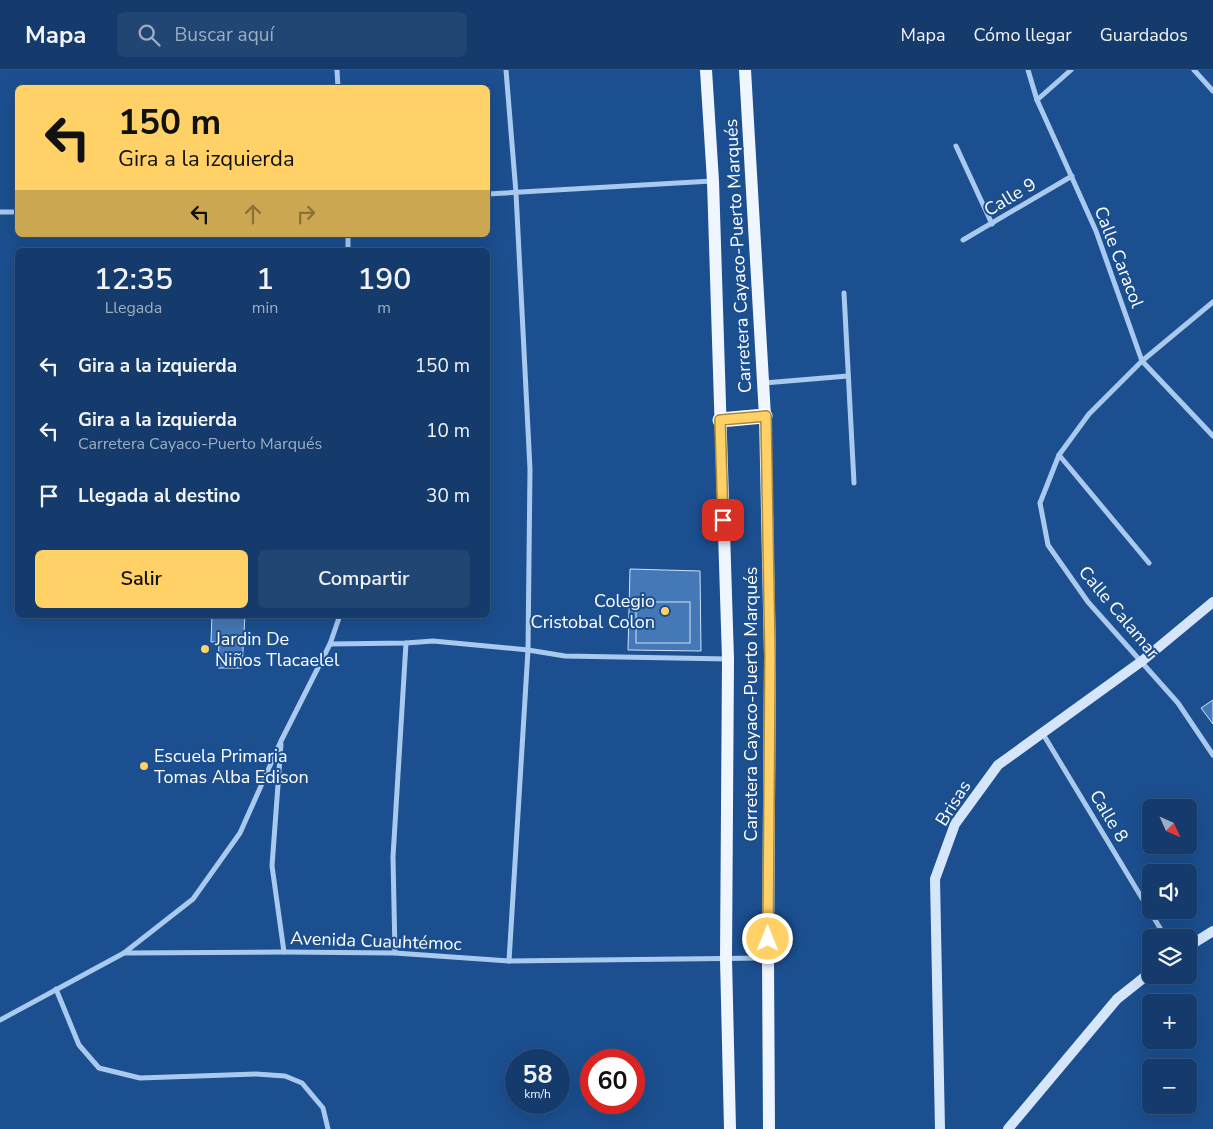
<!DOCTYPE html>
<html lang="es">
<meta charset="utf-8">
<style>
body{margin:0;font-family:"Nunito Sans",sans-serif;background:#214673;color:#f1f3f6;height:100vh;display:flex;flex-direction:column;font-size:19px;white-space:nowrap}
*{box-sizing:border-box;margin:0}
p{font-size:16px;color:#9dadc1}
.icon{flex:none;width:28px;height:28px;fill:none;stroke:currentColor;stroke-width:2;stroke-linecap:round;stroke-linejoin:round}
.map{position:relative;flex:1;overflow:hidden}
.panel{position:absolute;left:15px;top:178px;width:475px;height:370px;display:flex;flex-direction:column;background:#143b6b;border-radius:8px;box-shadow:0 5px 20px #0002,0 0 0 1px #33557e}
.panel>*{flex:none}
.hud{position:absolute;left:15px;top:15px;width:475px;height:152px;border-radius:8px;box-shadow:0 5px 20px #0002,0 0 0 1px #33557e;background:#ffd166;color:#111;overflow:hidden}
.needle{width:32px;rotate:135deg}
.fabs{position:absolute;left:1142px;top:729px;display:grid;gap:10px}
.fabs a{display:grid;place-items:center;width:55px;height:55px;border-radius:8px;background:#143b6b;box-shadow:0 5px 20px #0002,0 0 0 1px #33557e;font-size:25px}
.speed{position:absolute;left:505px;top:979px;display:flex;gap:10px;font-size:25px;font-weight:700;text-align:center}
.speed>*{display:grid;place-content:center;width:65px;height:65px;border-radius:50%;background:#143b6b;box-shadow:0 5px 20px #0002,0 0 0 1px #33557e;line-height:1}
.speed small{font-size:12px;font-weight:400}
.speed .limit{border:8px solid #d22;background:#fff;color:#111}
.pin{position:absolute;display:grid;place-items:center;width:42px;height:42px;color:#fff;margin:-21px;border-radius:10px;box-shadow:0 2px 8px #0006}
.me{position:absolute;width:55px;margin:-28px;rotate:0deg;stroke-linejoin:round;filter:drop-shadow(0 0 4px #0008)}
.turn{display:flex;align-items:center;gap:18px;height:105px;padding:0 20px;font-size:22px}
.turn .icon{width:65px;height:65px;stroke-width:2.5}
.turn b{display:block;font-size:35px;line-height:42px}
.lanes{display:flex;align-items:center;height:48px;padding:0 20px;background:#0003;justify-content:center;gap:25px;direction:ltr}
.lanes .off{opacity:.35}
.eta{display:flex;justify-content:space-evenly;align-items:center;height:85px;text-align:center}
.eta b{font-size:30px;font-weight:600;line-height:35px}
.action{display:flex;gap:10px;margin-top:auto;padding:10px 20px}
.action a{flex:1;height:58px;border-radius:8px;background:#ffd166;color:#111;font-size:20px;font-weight:600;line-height:58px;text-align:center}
.action a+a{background:#214673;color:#f1f3f6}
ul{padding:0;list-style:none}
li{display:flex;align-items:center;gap:15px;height:65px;padding:0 20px}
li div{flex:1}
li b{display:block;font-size:19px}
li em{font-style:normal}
header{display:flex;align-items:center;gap:30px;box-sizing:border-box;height:70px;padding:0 25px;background:#143b6b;border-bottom:1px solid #33557e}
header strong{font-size:24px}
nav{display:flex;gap:28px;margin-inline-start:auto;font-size:18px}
.search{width:350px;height:45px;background:#214673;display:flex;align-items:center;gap:12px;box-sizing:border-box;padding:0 18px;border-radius:8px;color:#9dadc1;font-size:19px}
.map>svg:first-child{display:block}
.building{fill:#4478b7;stroke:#cfe3fa}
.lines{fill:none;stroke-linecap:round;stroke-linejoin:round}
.street{stroke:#a9c9ee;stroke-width:5}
.secondary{stroke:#d6e6fa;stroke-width:10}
.primary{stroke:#f0f6ff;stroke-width:12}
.highway{stroke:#fff;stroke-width:15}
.route-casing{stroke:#a68842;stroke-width:12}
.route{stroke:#ffd166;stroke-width:9}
.poi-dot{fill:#ffd166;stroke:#1b4f8f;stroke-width:2}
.labels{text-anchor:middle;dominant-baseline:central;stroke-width:4;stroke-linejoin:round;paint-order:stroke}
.street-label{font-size:18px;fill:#fff;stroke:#1b4f8f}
.poi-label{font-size:18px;fill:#fff;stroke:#1b4f8f;text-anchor:start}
</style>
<header>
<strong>Mapa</strong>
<div class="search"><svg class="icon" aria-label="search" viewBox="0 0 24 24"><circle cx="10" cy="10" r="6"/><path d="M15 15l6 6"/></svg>Buscar aquí</div>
<nav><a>Mapa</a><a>Cómo llegar</a><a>Guardados</a></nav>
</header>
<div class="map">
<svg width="1213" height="1059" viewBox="0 0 1213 1059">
<rect width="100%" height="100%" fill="#1b4f8f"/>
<g class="building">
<polygon points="630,499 700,501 701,581 628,580"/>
<rect x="636" y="532" width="54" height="41"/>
<polygon points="212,545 245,545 242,598 218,598 219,572 211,572"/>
<polygon points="1213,630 1213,654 1201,638"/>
</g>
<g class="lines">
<g class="street">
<polyline points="337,0 338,18"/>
<polyline points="506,0 516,123 530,399 528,580 509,891"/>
<polyline points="1028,0 1037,30 1096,161 1142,291 1213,366"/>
<polyline points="1194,0 1213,21"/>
<polyline points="1037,30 1071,0"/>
<polyline points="956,76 992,154"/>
<polyline points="488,124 712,111"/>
<polyline points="0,142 18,142"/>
<polyline points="348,165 348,180"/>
<polyline points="963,170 1072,106"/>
<polyline points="844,223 854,413"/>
<polyline points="1213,232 1142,291 1089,344 1059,385 1040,433 1048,475 1088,532 1178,633 1213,685"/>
<polyline points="764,313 848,306"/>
<polyline points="1059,385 1149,493"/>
<polyline points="330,574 406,573 433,571 528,580 565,586 728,589"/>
<polyline points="1043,664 1166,868"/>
<polyline points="281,674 272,796 284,882"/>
<polyline points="124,883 193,829 240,763 281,671 330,574 340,545"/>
<polyline points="395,883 393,787 406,573"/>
<polyline points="56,919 79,975 99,998 140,1008 256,1004 285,1006 302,1013 323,1038 328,1059"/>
<polyline points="0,950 124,883 284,882 395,883 509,891 768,888"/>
</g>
<g class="secondary">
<polyline points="1189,876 1213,861"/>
<polyline points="940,1059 935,809 955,754 998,695 1142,591 1213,532"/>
<polyline points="1008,1059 1117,929 1151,902"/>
</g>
<g class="primary">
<polyline points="706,0 713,111 728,589 726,889 730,1059"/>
<polyline points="745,0 765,346 770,586 768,888 769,1059"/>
</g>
<polyline class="highway" points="720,350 765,346"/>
</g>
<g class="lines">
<g class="route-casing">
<polyline id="route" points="723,450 720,350 766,346 770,586 768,869"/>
</g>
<use href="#route" class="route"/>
</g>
<g class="poi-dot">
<circle cx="665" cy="541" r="5"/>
<circle cx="205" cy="579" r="5"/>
<circle cx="144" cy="696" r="5"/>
</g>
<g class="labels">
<g class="street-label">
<text transform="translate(1010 127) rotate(-31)">Calle 9</text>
<text transform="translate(738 186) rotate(-93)">Carretera Cayaco-Puerto Marqués</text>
<text transform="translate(1119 187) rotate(69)">Calle Caracol</text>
<text transform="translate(1119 542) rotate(50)">Calle Calamar</text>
<text transform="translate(751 634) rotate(-90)">Carretera Cayaco-Puerto Marqués</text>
<text transform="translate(953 733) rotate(-58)">Brisas</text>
<text transform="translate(1109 746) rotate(59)">Calle 8</text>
<text transform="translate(376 871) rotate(2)">Avenida Cuauhtémoc</text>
</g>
<g class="poi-label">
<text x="655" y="531" text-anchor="end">Colegio<tspan x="655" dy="21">Cristobal Colon</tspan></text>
<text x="215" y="569">Jardin De<tspan x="215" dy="21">Niños Tlacaelel</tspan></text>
<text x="154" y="686">Escuela Primaria<tspan x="154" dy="21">Tomas Alba Edison</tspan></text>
</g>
</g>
</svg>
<div class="fabs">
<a><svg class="needle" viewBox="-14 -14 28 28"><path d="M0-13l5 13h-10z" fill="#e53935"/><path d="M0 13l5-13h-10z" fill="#9dadc1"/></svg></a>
<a><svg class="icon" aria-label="sound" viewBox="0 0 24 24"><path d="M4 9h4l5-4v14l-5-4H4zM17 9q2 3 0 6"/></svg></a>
<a><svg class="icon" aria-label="layers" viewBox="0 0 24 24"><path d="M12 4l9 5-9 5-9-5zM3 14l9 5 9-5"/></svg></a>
<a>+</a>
<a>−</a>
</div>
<div class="speed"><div>58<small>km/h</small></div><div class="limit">60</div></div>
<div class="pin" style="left:723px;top:450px;background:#d93025"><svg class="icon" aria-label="arrive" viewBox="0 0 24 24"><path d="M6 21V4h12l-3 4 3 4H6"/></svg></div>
<svg class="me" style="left:768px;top:869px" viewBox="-20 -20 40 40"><circle r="17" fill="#ffd166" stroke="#fff" stroke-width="3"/><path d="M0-11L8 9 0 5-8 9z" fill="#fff"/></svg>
<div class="hud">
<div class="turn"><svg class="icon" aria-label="left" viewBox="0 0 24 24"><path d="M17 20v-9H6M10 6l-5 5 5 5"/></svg><div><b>150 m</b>Gira a la izquierda</div></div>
<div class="lanes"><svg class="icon" aria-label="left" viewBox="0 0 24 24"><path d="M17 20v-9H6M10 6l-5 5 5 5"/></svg><svg class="icon off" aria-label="ahead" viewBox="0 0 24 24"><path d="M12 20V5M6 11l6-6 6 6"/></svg><svg class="icon off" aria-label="right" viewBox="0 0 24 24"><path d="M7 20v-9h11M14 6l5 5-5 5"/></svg></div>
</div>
<section class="panel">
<div class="eta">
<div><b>12:35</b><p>Llegada</p></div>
<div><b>1</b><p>min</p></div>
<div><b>190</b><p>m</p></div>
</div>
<ul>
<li><svg class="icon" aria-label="left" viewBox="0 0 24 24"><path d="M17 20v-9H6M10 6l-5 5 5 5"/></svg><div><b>Gira a la izquierda</b></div><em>150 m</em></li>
<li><svg class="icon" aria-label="left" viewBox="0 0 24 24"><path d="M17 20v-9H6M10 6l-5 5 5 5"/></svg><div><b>Gira a la izquierda</b><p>Carretera Cayaco-Puerto Marqués</p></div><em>10 m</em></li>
<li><svg class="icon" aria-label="arrive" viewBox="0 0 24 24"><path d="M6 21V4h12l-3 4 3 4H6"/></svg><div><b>Llegada al destino</b></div><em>30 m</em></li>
</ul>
<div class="action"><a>Salir</a><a>Compartir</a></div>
</section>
</div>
